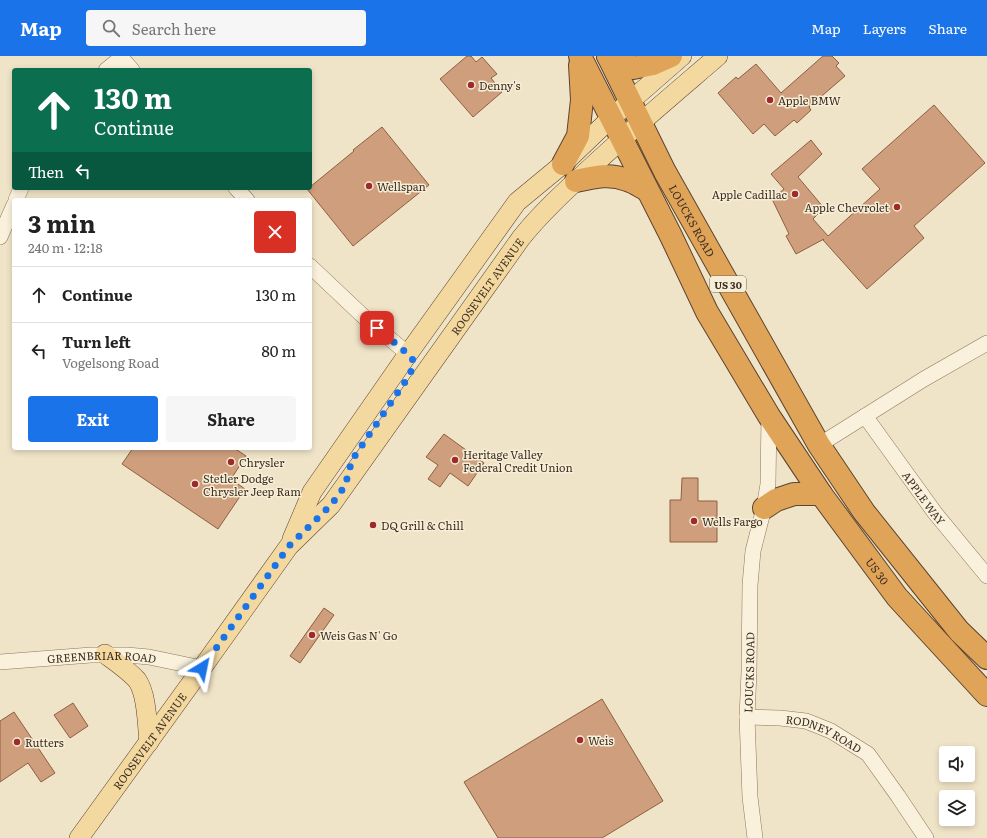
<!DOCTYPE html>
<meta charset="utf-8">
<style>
body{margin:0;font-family:Literata,serif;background:#f6f6f6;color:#222;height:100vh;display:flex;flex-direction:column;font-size:15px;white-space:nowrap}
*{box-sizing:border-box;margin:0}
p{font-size:13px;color:#767676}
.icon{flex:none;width:22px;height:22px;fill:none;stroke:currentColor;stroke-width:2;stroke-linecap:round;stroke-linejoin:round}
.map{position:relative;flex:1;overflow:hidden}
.details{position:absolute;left:12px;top:142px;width:300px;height:252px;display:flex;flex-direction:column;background:#fff;border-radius:4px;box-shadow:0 2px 6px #0003}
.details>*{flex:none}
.hud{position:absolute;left:12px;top:12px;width:300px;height:122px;border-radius:4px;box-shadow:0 2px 6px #0003;background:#0b6e4f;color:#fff;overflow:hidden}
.fabs{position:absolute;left:939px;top:690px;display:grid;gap:8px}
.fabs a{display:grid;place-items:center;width:36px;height:36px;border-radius:4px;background:#fff;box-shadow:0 2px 6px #0003;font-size:20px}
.pin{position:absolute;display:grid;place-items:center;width:34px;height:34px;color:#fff;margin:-17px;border-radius:8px;box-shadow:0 2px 6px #0006}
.me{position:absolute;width:44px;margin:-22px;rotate:35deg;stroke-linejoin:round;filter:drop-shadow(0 0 3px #0008)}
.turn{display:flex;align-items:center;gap:14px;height:84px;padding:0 16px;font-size:18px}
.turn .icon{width:52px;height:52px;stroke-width:2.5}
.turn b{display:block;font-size:28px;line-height:34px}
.then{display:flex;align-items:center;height:38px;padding:0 16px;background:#0003;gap:8px;font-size:15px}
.round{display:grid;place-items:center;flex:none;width:42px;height:42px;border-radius:4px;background:#f6f6f6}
.overview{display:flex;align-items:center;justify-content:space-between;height:68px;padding:0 16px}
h1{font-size:24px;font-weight:700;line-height:30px}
.button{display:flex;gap:8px;margin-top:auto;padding:8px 16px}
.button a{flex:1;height:46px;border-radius:4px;background:#1a73e8;color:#fff;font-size:16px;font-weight:700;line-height:46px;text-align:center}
.button a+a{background:#f6f6f6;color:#222}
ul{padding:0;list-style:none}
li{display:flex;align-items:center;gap:12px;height:56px;padding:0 16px;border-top:1px solid #e0e0e0}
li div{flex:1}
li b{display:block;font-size:15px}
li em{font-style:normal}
header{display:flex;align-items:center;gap:24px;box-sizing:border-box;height:56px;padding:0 20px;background:#1a73e8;color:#fff}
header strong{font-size:19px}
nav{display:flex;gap:22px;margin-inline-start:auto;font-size:14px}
.search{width:280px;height:36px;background:#f6f6f6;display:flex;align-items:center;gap:10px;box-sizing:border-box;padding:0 14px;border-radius:4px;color:#767676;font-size:15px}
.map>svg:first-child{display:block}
.building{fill:#cf9f7d;stroke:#8d5f41}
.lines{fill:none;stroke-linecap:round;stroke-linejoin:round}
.minor-casing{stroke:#8d765c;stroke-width:16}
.major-casing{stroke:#5b4430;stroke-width:20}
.highway-casing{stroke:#5b4430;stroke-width:24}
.minor{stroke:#faf1dc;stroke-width:15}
.major{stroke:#f3d9a0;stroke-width:19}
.highway{stroke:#e0a458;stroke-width:22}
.route{stroke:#1a73e8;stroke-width:7;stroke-dasharray:0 12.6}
.poi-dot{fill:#9e2a2b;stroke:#f7eed8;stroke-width:1.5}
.labels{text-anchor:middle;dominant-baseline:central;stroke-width:3;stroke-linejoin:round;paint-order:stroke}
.shield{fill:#f7eed8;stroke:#756857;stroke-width:1}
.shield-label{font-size:10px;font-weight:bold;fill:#3d2e20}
.poi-label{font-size:11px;fill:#3d2e20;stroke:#f7eed8;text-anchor:start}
.street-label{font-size:11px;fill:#3d2e20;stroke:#f7eed8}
</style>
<header>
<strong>Map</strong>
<div class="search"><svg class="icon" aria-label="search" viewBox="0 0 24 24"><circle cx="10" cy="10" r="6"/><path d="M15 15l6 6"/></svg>Search here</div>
<nav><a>Map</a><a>Layers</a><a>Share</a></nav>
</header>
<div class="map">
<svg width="987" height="782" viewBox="0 0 987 782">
<rect width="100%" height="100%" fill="#f0e4c8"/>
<g class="building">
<polygon points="467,0 471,0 476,6 482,1 497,18 491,22 502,36 473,61 440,23"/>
<polygon points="823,0 832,0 839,7 836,10 845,20 809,51 811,54 797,67 794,64 775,80 764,68 753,78 718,37 736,21 738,23 756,8 781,37"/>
<polygon points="934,49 985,107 914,170 924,182 867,233 823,184 824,183 796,198 786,180 789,178 772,143 784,133 771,118 811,84 822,98 798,121 824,152 813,163 828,180 880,133 862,113"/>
<polygon points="382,71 429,129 353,190 307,133 310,132 310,131 354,95 353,94"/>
<polygon points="444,378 484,407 468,430 450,417 440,431 428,423 438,409 426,401"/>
<polygon points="133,392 234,392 246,400 231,423 245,433 218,473 122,408"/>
<polygon points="682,422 698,422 698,445 717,445 717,486 670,486 670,444 681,444"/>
<polygon points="324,552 334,559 300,607 290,600"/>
<polygon points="602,643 663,745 602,782 498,782 464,726"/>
<polygon points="73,647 88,670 70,682 54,659"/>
<polygon points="14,656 55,717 41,726 28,707 0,726 0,665"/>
</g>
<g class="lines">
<g class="minor-casing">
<g id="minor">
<polyline points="120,0 132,14"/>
<polyline points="106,14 121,2"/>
<polyline points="236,132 247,144"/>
<polyline points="16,144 21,132"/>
<polyline points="0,181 14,149"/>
<polyline points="310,210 364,261 408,298"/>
<path id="s1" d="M865,360L935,457L987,520"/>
<polyline points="819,389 924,323 987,287"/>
<path id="s2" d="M0,606L91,599H127L149,601L202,612"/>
<path id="s3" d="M747,661L780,662L806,665L831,675L868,698L898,740L926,782"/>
<path id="s4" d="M755,782L750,741L747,661L749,616L750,529L753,495L764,452L768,428L769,360"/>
</g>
</g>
<g class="major-casing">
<g id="major">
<polyline points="292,483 312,436 408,298 517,146 563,108 611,62 682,0"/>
<path d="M105,598C116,606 128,614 137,624C147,638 147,668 149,686"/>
<path id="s5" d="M79,782L202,612L289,490L331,449L521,182C541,157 565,135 589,113C631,74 675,37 718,0"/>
</g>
</g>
<g class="highway-casing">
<g id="highway">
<path id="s6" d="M580,0L671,180L707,256L769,360L821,438L897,541L987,639"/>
<path id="s7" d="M608,0L665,116L819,389L864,456L959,575L987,602"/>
<polyline points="608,0 633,12 653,8 671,0"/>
<polyline points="563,108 578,80 582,44 580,9"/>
<path d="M576,125C594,121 610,117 627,124C634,126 641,131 647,134"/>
<polyline points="764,452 776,444 794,438 821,438"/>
</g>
</g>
<use href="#minor" class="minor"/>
<use href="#major" class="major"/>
<use href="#highway" class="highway"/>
</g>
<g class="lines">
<polyline class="route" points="202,612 289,490 331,449 345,430 352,404 409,320 412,313 413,304 408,298 377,272"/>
</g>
<g class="poi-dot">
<circle cx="471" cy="29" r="4"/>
<circle cx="770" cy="44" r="4"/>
<circle cx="369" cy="130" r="4"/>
<circle cx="795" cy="138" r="4"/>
<circle cx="897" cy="151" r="4"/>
<circle cx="455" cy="404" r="4"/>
<circle cx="231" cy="406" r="4"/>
<circle cx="195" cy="428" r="4"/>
<circle cx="694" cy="465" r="4"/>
<circle cx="373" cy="469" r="4"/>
<circle cx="312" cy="579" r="4"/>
<circle cx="580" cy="684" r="4"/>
<circle cx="17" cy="686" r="4"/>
</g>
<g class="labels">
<rect class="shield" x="710" y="220" width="36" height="16" rx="3"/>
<g class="shield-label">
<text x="728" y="228">US 30</text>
</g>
<g class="poi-label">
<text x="479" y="29">Denny's</text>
<text x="778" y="44">Apple BMW</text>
<text x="377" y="130">Wellspan</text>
<text x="787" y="138" text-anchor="end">Apple Cadillac</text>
<text x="889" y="151" text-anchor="end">Apple Chevrolet</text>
<text x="463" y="398">Heritage Valley<tspan x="463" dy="13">Federal Credit Union</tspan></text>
<text x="239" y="406">Chrysler</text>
<text x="203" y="422">Stetler Dodge<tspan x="203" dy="13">Chrysler Jeep Ram</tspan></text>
<text x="702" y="465">Wells Fargo</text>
<text x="381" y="469">DQ Grill &amp; Chill</text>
<text x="320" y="579">Weis Gas N' Go</text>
<text x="588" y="684">Weis</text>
<text x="25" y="686">Rutters</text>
</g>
<g class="street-label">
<text stroke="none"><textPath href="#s7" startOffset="185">LOUCKS ROAD</textPath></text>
<text stroke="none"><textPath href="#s5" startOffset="687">ROOSEVELT AVENUE</textPath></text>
<text stroke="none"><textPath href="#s1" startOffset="101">APPLE WAY</textPath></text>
<text stroke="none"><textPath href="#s6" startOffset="596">US 30</textPath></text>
<text stroke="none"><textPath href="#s2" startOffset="102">GREENBRIAR ROAD</textPath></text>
<text stroke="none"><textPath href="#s4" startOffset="166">LOUCKS ROAD</textPath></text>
<text stroke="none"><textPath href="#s3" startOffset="80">RODNEY ROAD</textPath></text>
<text stroke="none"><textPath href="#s5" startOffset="120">ROOSEVELT AVENUE</textPath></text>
</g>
</g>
</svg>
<div class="fabs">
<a><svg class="icon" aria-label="sound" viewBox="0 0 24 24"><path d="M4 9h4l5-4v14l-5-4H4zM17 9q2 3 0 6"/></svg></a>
<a><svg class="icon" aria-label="layers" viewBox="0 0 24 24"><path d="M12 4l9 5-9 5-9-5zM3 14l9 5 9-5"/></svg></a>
</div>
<div class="pin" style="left:377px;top:272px;background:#d93025"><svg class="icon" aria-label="arrive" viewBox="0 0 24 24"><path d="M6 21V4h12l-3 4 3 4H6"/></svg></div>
<svg class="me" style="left:202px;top:612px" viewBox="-20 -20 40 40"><path d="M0-17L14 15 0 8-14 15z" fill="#1a73e8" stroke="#fff" stroke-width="4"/></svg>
<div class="hud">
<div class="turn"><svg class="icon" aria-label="ahead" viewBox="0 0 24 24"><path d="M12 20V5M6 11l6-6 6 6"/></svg><div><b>130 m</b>Continue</div></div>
<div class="then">Then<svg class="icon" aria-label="left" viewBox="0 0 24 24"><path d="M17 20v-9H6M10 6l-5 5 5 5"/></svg></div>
</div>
<section class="details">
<div class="overview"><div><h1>3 min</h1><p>240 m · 12:18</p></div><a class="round" style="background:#d93025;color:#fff"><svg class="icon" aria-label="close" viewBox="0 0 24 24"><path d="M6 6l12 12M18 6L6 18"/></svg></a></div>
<ul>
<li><svg class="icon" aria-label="ahead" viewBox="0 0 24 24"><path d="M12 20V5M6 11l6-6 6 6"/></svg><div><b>Continue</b></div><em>130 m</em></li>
<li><svg class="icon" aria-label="left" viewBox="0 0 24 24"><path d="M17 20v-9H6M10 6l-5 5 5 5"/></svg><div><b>Turn left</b><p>Vogelsong Road</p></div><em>80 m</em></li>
</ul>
<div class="button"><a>Exit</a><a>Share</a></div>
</section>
</div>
